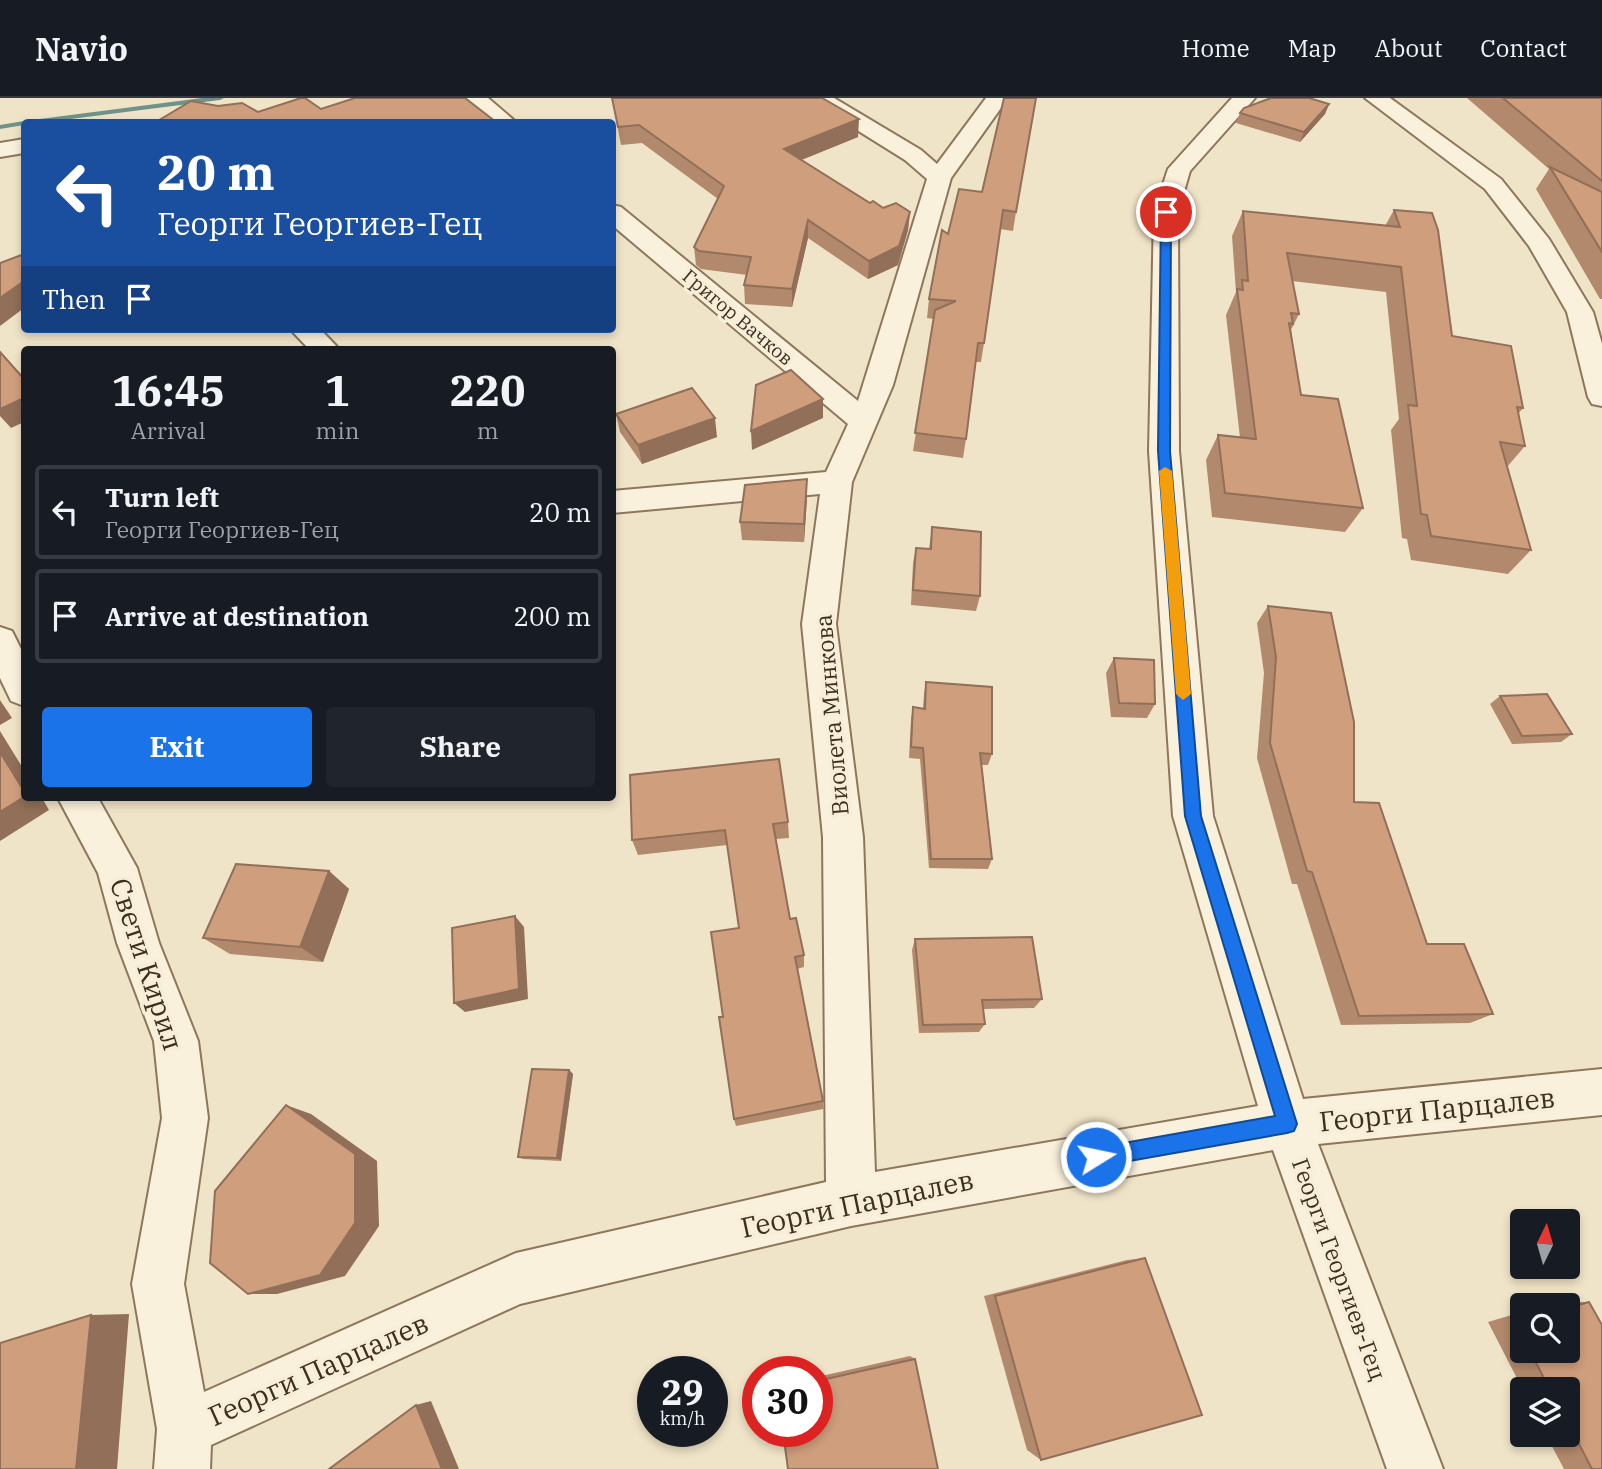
<!DOCTYPE html>
<meta charset="utf-8">
<style>
body{margin:0;font-family:"IBM Plex Serif",serif;background:#20242c;color:#f1f3f6;height:100vh;display:flex;flex-direction:column;font-size:26px;white-space:nowrap}
*{box-sizing:border-box;margin:0}
p{font-size:23px;color:#9ea1a6}
.icon{flex:none;width:38px;height:38px;fill:none;stroke:currentColor;stroke-width:2;stroke-linecap:round;stroke-linejoin:round}
.map{position:relative;flex:1;overflow:hidden}
.panel{position:absolute;left:21px;top:248px;width:595px;height:455px;display:flex;flex-direction:column;background:#171b24;border-radius:7px;box-shadow:0 4px 10px #0003}
.panel>*{flex:none}
.banner{position:absolute;left:21px;top:21px;width:595px;height:214px;border-radius:7px;box-shadow:0 4px 10px #0003;background:#1a4fa0;color:#fff;overflow:hidden}
.needle{width:46px;rotate:5deg}
.buttons{position:absolute;left:1510px;top:1111px;display:grid;gap:14px}
.buttons a{display:grid;place-items:center;width:70px;height:70px;border-radius:7px;background:#171b24;box-shadow:0 4px 10px #0003;font-size:35px}
.speed{position:absolute;left:637px;top:1258px;display:flex;gap:14px;font-size:35px;font-weight:700;text-align:center}
.speed>*{display:grid;place-content:center;width:91px;height:91px;border-radius:50%;background:#171b24;box-shadow:0 4px 10px #0003;line-height:1}
.speed small{font-size:18px;font-weight:400}
.speed .limit{border:10px solid #d22;background:#fff;color:#111}
.pin{position:absolute;display:grid;place-items:center;width:60px;height:60px;color:#fff;margin:-30px;border:4px solid #fff;border-radius:50%;box-shadow:0 2px 7px #0007}
.me{position:absolute;width:77px;margin:-38px;rotate:80deg;stroke-linejoin:round;filter:drop-shadow(0 0 5px #0008)}
.turn{display:flex;align-items:center;gap:24px;height:147px;padding:0 21px;font-size:32px}
.turn .icon{width:91px;height:91px;stroke-width:2.5}
.turn b{display:block;font-size:49px;line-height:60px}
.then{display:flex;align-items:center;height:66px;padding:0 21px;background:#0003;gap:14px;font-size:26px}
.eta{display:flex;justify-content:space-evenly;align-items:center;height:119px;text-align:center}
.eta b{font-size:42px;font-weight:700;line-height:49px}
.cta{display:flex;gap:14px;margin-top:auto;padding:14px 21px}
.cta a{flex:1;height:80px;border-radius:7px;background:#1a73e8;color:#fff;font-size:28px;font-weight:700;line-height:80px;text-align:center}
.cta a+a{background:#20242c;color:#f1f3f6}
ul{padding:0;list-style:none}
li{display:flex;align-items:center;gap:21px;height:94px;margin:0 14px 10px;padding:0 7px;border:4px solid #363941;border-radius:7px}
li div{flex:1}
li b{display:block;font-size:26px}
li em{font-style:normal}
header{display:flex;align-items:center;gap:42px;box-sizing:border-box;height:98px;padding:0 35px;background:#171b24;border-bottom:2px solid #363941}
header strong{font-size:33px}
nav{display:flex;gap:38px;margin-inline-start:auto;font-size:24px}
.map>svg:first-child{display:block}
.lines{fill:none;stroke-linecap:round;stroke-linejoin:round}
.stream{fill:#6f938a;fill-rule:evenodd}
.minor-casing{stroke:#8d765c;stroke-width:4}
.minor{fill:#faf1dc;fill-rule:evenodd}
.wall{fill:#b2896c}
.shaded-wall{fill:#916f58}
.building{fill:#cf9f7d;stroke:#916f58;stroke-width:2}
.route{fill:#1a73e8;stroke:#114b97;stroke-width:2}
.slow{fill:#f59e0b}
.labels{text-anchor:middle;dominant-baseline:central;stroke-width:7;stroke-linejoin:round;paint-order:stroke}
.far-street-label{font-size:19px;fill:#3d2e20;stroke:#f7eed8}
.street-label{font-size:23px;fill:#3d2e20;stroke:#f7eed8}
.near-street-label{font-size:28px;fill:#3d2e20;stroke:#f7eed8}
</style>
<header>
<strong>Navio</strong>
<nav><a>Home</a><a>Map</a><a>About</a><a>Contact</a></nav>
</header>
<div class="map">
<svg width="1602" height="1371" viewBox="0 0 1602 1371">
<rect width="100%" height="100%" fill="#f0e4c8"/>
<g class="lines">
<g class="stream">
<polygon points="202,0 224,0 220,2 47,24 28,24 32,22"/>
<polygon points="24,23 28,24 24,24 24,27 0,31 0,27"/>
</g>
<g class="minor-casing">
<g id="minor">
<polygon points="464,0 488,0 516,24 492,24"/>
<polygon points="808,0 834,0 921,52 937,66 986,0 1008,0 951,80 893,287 852,384 836,526 863,739 875,1074 1258,1008 1173,718 1149,353 1154,114 1168,71 1232,0 1255,0 1190,73 1178,114 1179,353 1213,718 1303,1001 1602,971 1602,1017 1318,1046 1443,1371 1387,1371 1273,1052 851,1128 520,1206 211,1347 210,1371 154,1371 157,1331 132,1186 162,1020 154,943 117,845 98,775 58,700 98,700 137,770 159,845 198,943 208,1020 184,1186 204,1294 516,1155 826,1084 823,739 802,526 820,396 612,415 612,393 826,374 848,326 612,127 612,107 621,109 858,303 927,81 905,62 812,4"/>
<polygon points="1365,0 1390,0 1501,81 1549,141 1593,214 1602,246 1602,308 1592,306 1588,299 1567,214 1529,148 1485,91"/>
<polygon points="24,41 24,55 0,59 0,45"/>
<polygon points="290,231 320,231 340,252 310,252"/>
<polygon points="0,529 12,533 24,557 24,608 11,603 0,580"/>
</g>
</g>
<use href="#minor" class="minor"/>
</g>
<g class="wall">
<polygon points="612,0 858,39 801,62 870,105 883,110 910,114 908,132 898,167 868,181 808,140 792,209 745,206 744,187 747,177 701,171 696,167 694,149 718,101 642,45 621,47"/>
<polygon points="1467,0 1602,0 1602,201 1600,201 1536,91 1549,71"/>
<polygon points="1329,6 1325,16 1300,44 1236,25 1240,15"/>
<polygon points="959,91 1016,114 1013,133 1000,131 984,245 981,264 976,264 966,341 963,360 913,353 934,221 927,220 929,201 948,136"/>
<polygon points="1394,112 1452,238 1523,310 1518,316 1525,348 1507,369 1531,452 1508,476 1411,462 1407,441 1402,440 1391,332 1399,321 1386,194 1292,183 1299,216 1291,232 1301,297 1363,410 1345,434 1212,419 1206,362 1218,337 1240,340 1226,217 1236,194 1232,138 1243,113 1385,128"/>
<polygon points="616,316 717,339 642,366 620,334"/>
<polygon points="807,400 804,444 742,442 740,424"/>
<polygon points="932,429 980,498 976,513 911,507 913,465 916,450 929,451"/>
<polygon points="1268,508 1354,704 1427,846 1493,916 1470,925 1341,927 1297,786 1292,786 1257,660 1264,575 1257,525"/>
<polygon points="1114,560 1155,606 1147,620 1111,619 1106,575"/>
<polygon points="926,584 992,656 988,667 982,667 992,761 988,771 929,770 920,661 909,660 911,621 913,609 923,610 924,596"/>
<polygon points="1500,598 1572,636 1561,644 1512,646 1490,606"/>
<polygon points="788,724 789,740 776,741 790,821 804,857 804,869 797,871 823,1003 823,1011 736,1028 734,1021 723,919 739,830 727,747 638,757 632,742"/>
<polygon points="329,773 349,791 323,864 230,856 203,840"/>
<polygon points="915,841 1042,901 1034,910 983,911 985,926 979,934 919,935 912,852"/>
<polygon points="569,972 573,976 561,1063 523,1061 518,1059"/>
<polygon points="1145,1160 1041,1362 1027,1352 984,1198 1127,1162"/>
<polygon points="1559,1204 1589,1204 1602,1371 1564,1371 1546,1337 1568,1337 1568,1292 1523,1292 1488,1224 1522,1214 1522,1253 1568,1253 1568,1208 1546,1208"/>
<polygon points="910,1258 915,1261 817,1334 817,1279"/>
</g>
<g class="shaded-wall">
<polygon points="1329,6 1325,16 1300,44 1304,34"/>
<polygon points="859,21 858,39 784,69 784,51"/>
<polygon points="910,114 908,132 898,167 868,181 869,163"/>
<polygon points="808,122 808,140 792,209 792,191"/>
<polygon points="24,183 24,210 0,228 0,200"/>
<polygon points="24,300 24,324 11,330 0,318 0,311"/>
<polygon points="823,301 823,320 752,352 751,333"/>
<polygon points="715,320 717,339 642,366 638,347"/>
<polygon points="807,381 807,400 804,444 804,426"/>
<polygon points="0,602 12,620 0,627"/>
<polygon points="0,633 24,672 24,693 0,654"/>
<polygon points="24,699 42,700 49,712 0,743 0,714"/>
<polygon points="329,773 349,791 323,864 300,849"/>
<polygon points="515,818 524,829 528,901 465,914 454,905"/>
<polygon points="569,972 573,976 561,1063 557,1060"/>
<polygon points="286,1007 311,1016 377,1063 379,1128 345,1178 277,1196 248,1196"/>
<polygon points="129,1216 117,1371 76,1371 91,1217"/>
<polygon points="431,1303 459,1371 442,1371 416,1307"/>
</g>
<g class="building">
<polygon points="301,0 305,0 321,11 355,0 465,0 496,24 156,24 191,3 218,8 242,5 258,14"/>
<polygon points="612,0 822,0 859,21 784,51 870,105 873,103 883,110 896,105 910,114 899,148 869,163 808,122 792,191 744,187 751,159 699,153 694,149 724,88 639,27 618,29"/>
<polygon points="1004,0 1036,0 1016,114 1003,112 984,245 978,245 966,341 915,335 935,212 956,203 929,201 942,132 948,136 959,91 982,94"/>
<polygon points="1271,0 1309,0 1329,6 1304,34 1240,15 1244,10"/>
<polygon points="1503,0 1602,0 1602,83"/>
<polygon points="1550,69 1602,94 1602,154"/>
<polygon points="1394,112 1432,115 1438,132 1452,238 1511,248 1523,310 1517,309 1525,348 1500,344 1531,452 1431,438 1427,417 1421,416 1408,307 1417,308 1401,169 1287,155 1299,216 1291,215 1293,226 1289,225 1301,297 1338,301 1363,410 1225,395 1218,337 1256,341 1237,191 1243,192 1242,182 1248,183 1243,113 1400,129"/>
<polygon points="24,156 24,183 0,200 0,165"/>
<polygon points="0,254 24,281 24,300 0,311"/>
<polygon points="791,272 823,301 751,333 756,287"/>
<polygon points="692,290 715,320 638,347 616,316"/>
<polygon points="807,381 804,426 740,424 745,387"/>
<polygon points="932,429 981,434 980,498 913,492 916,450 931,451"/>
<polygon points="1268,508 1331,515 1354,624 1354,704 1379,705 1427,846 1464,846 1493,916 1359,918 1312,774 1307,773 1270,645 1276,559"/>
<polygon points="1114,560 1154,562 1155,606 1119,605"/>
<polygon points="926,584 992,589 992,656 980,655 992,761 931,761 923,650 911,649 913,609 925,611"/>
<polygon points="1547,596 1572,636 1522,638 1500,598"/>
<polygon points="0,654 24,693 24,699 0,714"/>
<polygon points="779,661 788,724 773,726 790,821 796,820 804,857 795,859 823,1003 734,1021 719,919 723,919 711,834 739,830 725,732 632,742 630,677"/>
<polygon points="236,766 329,773 300,849 203,840"/>
<polygon points="515,818 519,891 454,905 452,830"/>
<polygon points="1032,839 1042,901 982,902 985,926 923,927 915,841"/>
<polygon points="532,971 569,972 557,1060 518,1059"/>
<polygon points="286,1007 355,1056 355,1125 320,1177 248,1196 210,1165 215,1093"/>
<polygon points="1145,1160 1202,1317 1041,1362 995,1198"/>
<polygon points="1589,1204 1602,1227 1602,1371 1592,1371 1568,1325 1568,1292 1550,1292 1530,1253 1568,1253 1568,1210"/>
<polygon points="91,1217 76,1371 0,1371 0,1245"/>
<polygon points="1522,1223 1522,1239 1515,1225"/>
<polygon points="915,1261 938,1371 788,1371 783,1334 817,1334 817,1283"/>
<polygon points="416,1307 442,1371 329,1371"/>
</g>
<polygon class="route" points="1166,111 1171,114 1170,353 1201,718 1297,1026 1294,1033 1287,1035 1096,1069 1089,1066 1086,1059 1089,1052 1096,1050 1275,1018 1185,718 1158,353 1161,114"/>
<polygon class="slow" points="1165,369 1172,373 1191,596 1183,602 1176,596 1159,373"/>
<g class="labels">
<g class="far-street-label">
<text transform="translate(738 219) rotate(40)">Григор Вачков</text>
</g>
<g class="street-label">
<text transform="translate(831 617) rotate(-95)">Виолета Минкова</text>
<text transform="translate(1340 1171) rotate(70)">Георги Георгиев-Гец</text>
</g>
<g class="near-street-label">
<text transform="translate(147 866) rotate(72)">Свети Кирил</text>
<text transform="translate(1437 1011) rotate(-6)">Георги Парцалев</text>
<text transform="translate(857 1105) rotate(-12)">Георги Парцалев</text>
<text transform="translate(318 1271) rotate(-24)">Георги Парцалев</text>
</g>
</g>
</svg>
<div class="buttons">
<a><svg class="needle" viewBox="-14 -14 28 28"><path d="M0-13l5 13h-10z" fill="#e53935"/><path d="M0 13l5-13h-10z" fill="#9ea1a6"/></svg></a>
<a><svg class="icon" aria-label="search" viewBox="0 0 24 24"><circle cx="10" cy="10" r="6"/><path d="M15 15l6 6"/></svg></a>
<a><svg class="icon" aria-label="layers" viewBox="0 0 24 24"><path d="M12 4l9 5-9 5-9-5zM3 14l9 5 9-5"/></svg></a>
</div>
<div class="speed"><div>29<small>km/h</small></div><div class="limit">30</div></div>
<div class="pin" style="left:1166px;top:114px;background:#d93025"><svg class="icon" aria-label="arrive" viewBox="0 0 24 24"><path d="M6 21V4h12l-3 4 3 4H6"/></svg></div>
<svg class="me" style="left:1096px;top:1059px" viewBox="-20 -20 40 40"><circle r="17" fill="#1a73e8" stroke="#fff" stroke-width="3"/><path d="M0-11L8 9 0 5-8 9z" fill="#fff"/></svg>
<div class="banner">
<div class="turn"><svg class="icon" aria-label="left" viewBox="0 0 24 24"><path d="M17 20v-9H6M10 6l-5 5 5 5"/></svg><div><b>20 m</b>Георги Георгиев-Гец</div></div>
<div class="then">Then<svg class="icon" aria-label="arrive" viewBox="0 0 24 24"><path d="M6 21V4h12l-3 4 3 4H6"/></svg></div>
</div>
<section class="panel">
<div class="eta">
<div><b>16:45</b><p>Arrival</p></div>
<div><b>1</b><p>min</p></div>
<div><b>220</b><p>m</p></div>
</div>
<ul>
<li><svg class="icon" aria-label="left" viewBox="0 0 24 24"><path d="M17 20v-9H6M10 6l-5 5 5 5"/></svg><div><b>Turn left</b><p>Георги Георгиев-Гец</p></div><em>20 m</em></li>
<li><svg class="icon" aria-label="arrive" viewBox="0 0 24 24"><path d="M6 21V4h12l-3 4 3 4H6"/></svg><div><b>Arrive at destination</b></div><em>200 m</em></li>
</ul>
<div class="cta"><a>Exit</a><a>Share</a></div>
</section>
</div>
